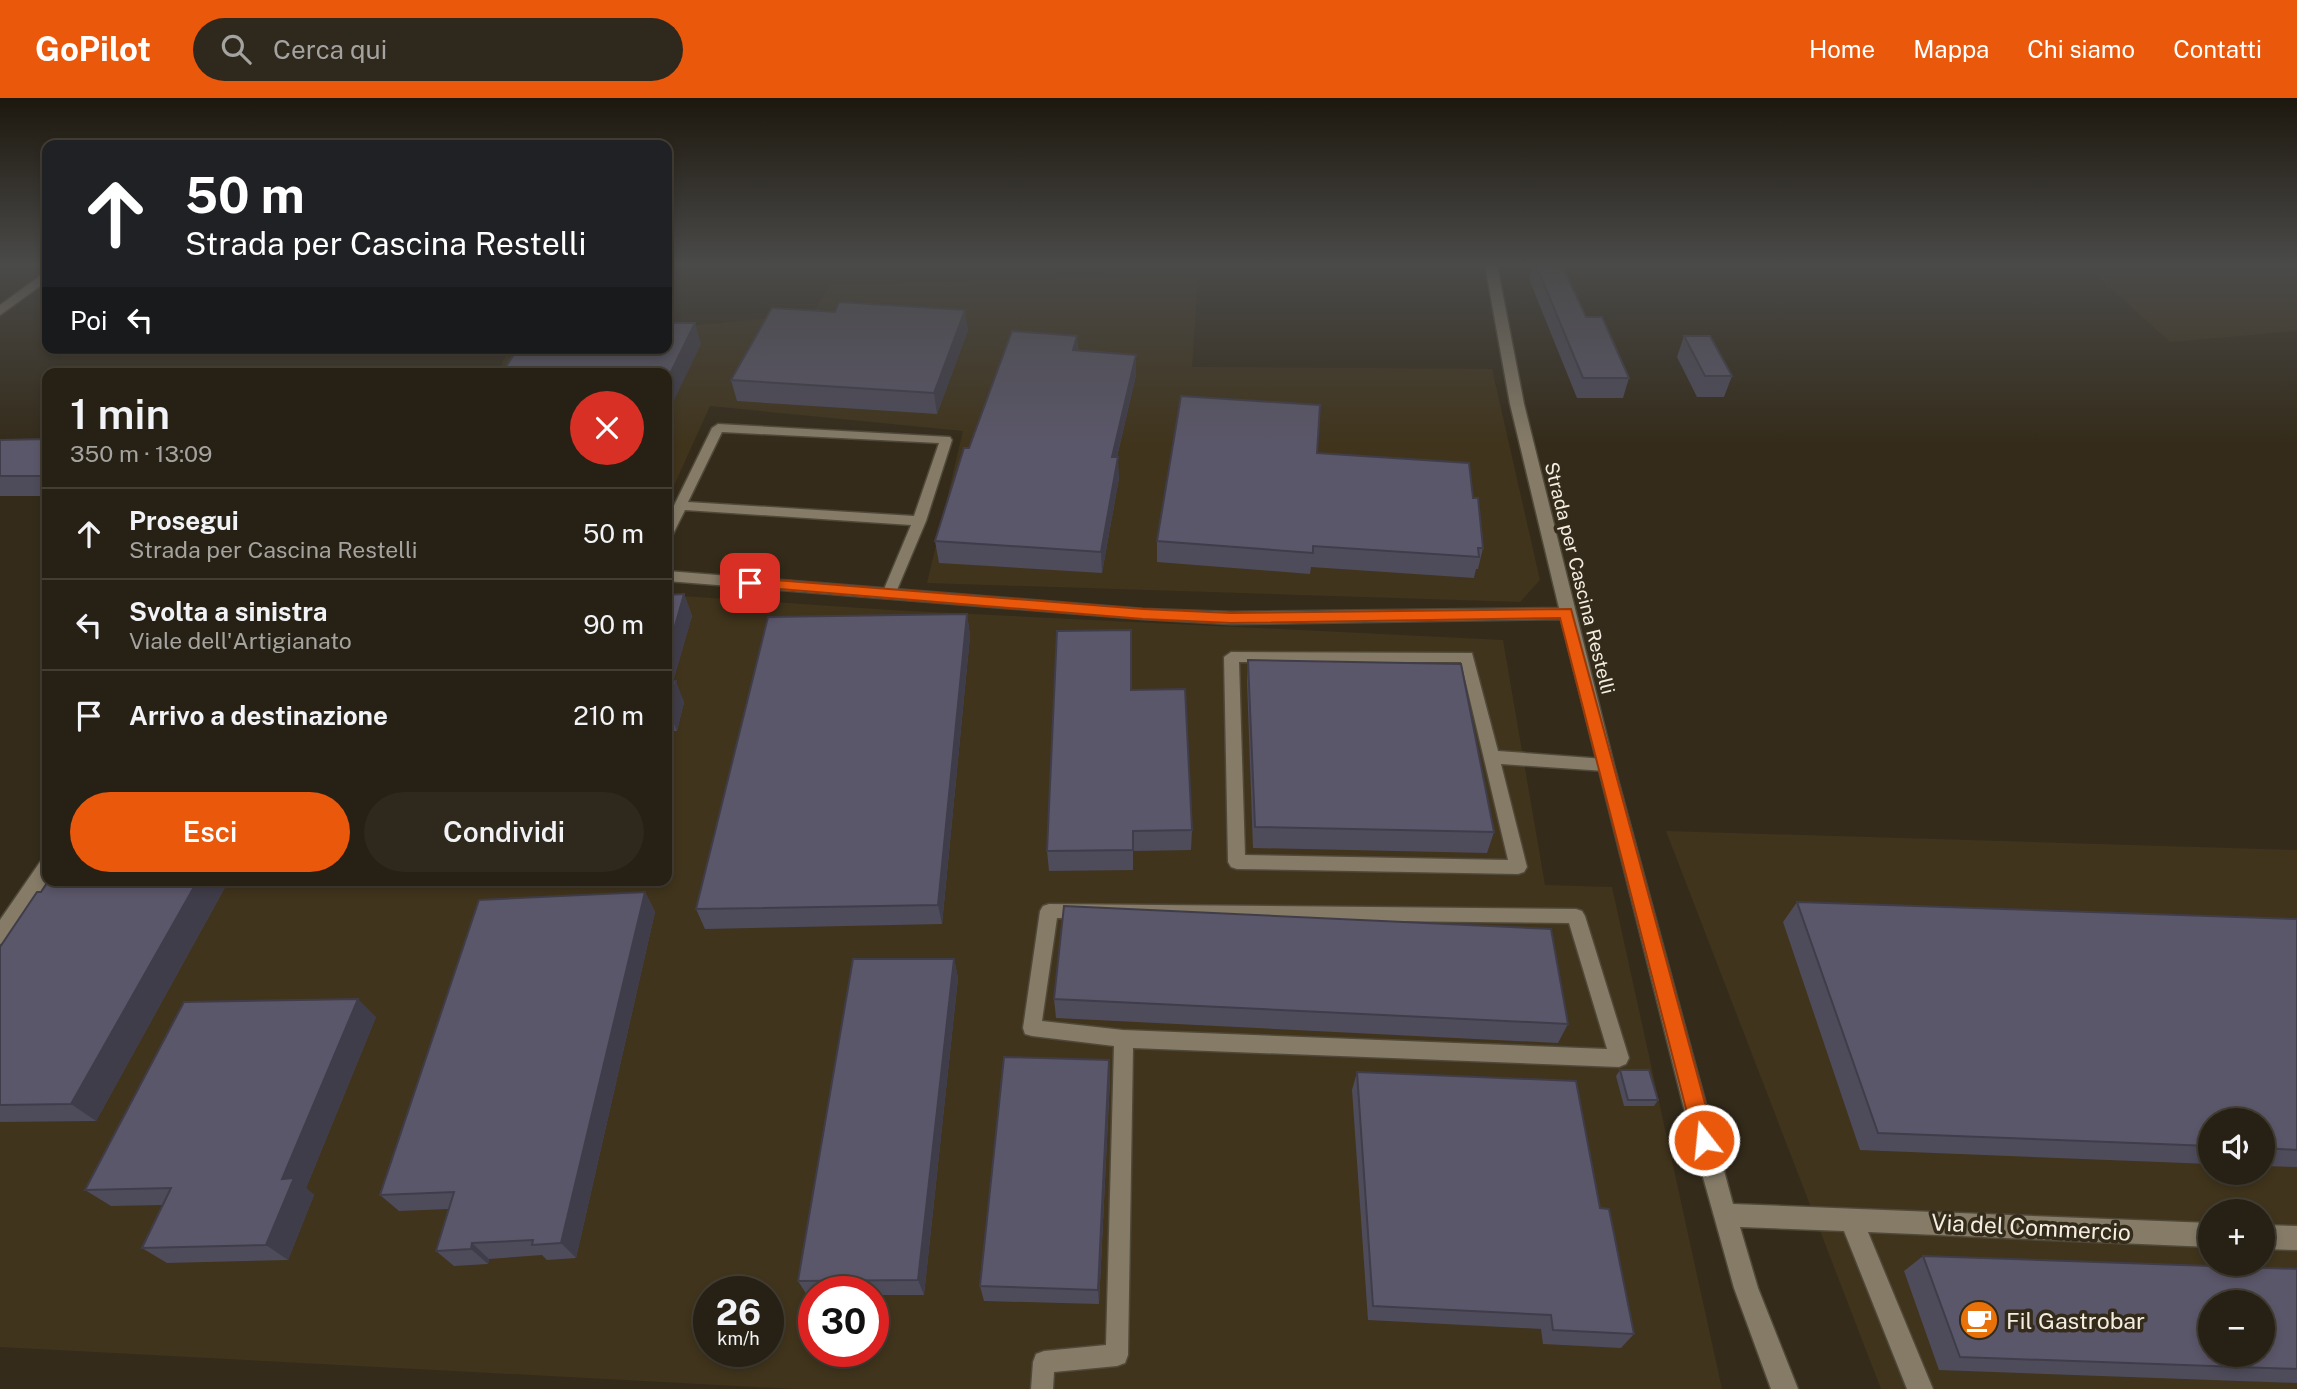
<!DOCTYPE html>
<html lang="it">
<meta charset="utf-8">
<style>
body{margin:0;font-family:"Public Sans",sans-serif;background:#2f281d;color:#f1f3f6;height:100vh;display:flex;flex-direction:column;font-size:26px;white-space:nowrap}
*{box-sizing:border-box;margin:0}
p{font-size:23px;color:#a4a3a0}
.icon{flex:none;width:38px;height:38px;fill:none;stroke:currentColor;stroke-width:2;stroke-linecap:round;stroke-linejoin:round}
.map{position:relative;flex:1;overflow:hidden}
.sheet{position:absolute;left:42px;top:270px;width:630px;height:518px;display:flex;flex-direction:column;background:#272014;border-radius:14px;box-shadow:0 4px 10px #0003,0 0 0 2px #433e34}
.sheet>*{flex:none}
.guide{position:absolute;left:42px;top:42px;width:630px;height:214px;border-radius:14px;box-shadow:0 4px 10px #0003,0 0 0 2px #433e34;background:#202124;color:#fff;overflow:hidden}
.fabs{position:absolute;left:2198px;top:1010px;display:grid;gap:14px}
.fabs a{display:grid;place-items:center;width:77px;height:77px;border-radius:50%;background:#272014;box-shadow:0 4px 10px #0003,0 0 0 2px #433e34;font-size:35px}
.speed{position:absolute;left:693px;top:1178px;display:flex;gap:14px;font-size:35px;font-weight:700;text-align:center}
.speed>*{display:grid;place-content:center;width:91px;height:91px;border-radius:50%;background:#272014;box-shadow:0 4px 10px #0003,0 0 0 2px #433e34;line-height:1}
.speed small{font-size:18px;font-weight:400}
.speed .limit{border:10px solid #d22;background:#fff;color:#111}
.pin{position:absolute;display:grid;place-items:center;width:60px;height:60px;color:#fff;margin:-30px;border-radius:14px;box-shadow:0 4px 10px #0006}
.me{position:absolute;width:77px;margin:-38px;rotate:344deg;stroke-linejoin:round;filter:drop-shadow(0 0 5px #0008)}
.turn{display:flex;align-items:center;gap:24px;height:147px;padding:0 28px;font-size:32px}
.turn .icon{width:91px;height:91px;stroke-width:2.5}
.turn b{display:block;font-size:49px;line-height:60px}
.then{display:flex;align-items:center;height:66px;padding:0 28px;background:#0003;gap:14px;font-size:26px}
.round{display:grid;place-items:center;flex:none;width:74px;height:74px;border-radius:37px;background:#2f281d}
.head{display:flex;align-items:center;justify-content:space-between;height:119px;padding:0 28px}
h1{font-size:42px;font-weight:600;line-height:52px}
.cta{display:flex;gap:14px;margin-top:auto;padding:14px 28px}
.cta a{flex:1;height:80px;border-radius:42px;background:#ea580c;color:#fff;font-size:28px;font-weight:600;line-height:80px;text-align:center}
.cta a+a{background:#2f281d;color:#f1f3f6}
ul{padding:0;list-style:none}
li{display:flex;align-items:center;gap:21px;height:91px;padding:0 28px;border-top:2px solid #433e34}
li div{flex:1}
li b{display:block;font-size:26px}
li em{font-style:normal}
header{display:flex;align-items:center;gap:42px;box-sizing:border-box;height:98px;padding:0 35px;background:#ea580c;color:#fff}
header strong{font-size:33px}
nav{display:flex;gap:38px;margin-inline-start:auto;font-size:24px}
.search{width:490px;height:63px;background:#2f281d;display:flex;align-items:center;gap:18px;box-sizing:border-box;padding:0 24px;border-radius:38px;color:#a4a3a0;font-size:26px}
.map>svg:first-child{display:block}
.built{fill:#40341c;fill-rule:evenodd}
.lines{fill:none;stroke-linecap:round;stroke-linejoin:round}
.service-casing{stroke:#504839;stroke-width:3}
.minor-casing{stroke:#504839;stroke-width:3}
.service{fill:#857b67;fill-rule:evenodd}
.minor{fill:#857b67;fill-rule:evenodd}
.wall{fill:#4e4b5b}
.shaded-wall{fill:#403d4a}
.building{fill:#5b576a;stroke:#403d4a;stroke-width:2;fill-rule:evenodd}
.route{fill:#ea580c;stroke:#983908;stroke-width:2}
.labels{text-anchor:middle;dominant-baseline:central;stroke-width:7;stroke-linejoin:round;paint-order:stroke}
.street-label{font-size:19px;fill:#f3ede2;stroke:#342b1a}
.near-street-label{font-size:23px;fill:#f3ede2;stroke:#342b1a}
.near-poi-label{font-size:23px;fill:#f3ede2;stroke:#342b1a;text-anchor:start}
</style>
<header>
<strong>GoPilot</strong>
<div class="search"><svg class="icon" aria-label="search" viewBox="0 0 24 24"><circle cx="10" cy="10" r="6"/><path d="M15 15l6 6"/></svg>Cerca qui</div>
<nav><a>Home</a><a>Mappa</a><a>Chi siamo</a><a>Contatti</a></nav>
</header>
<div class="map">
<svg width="2297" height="1291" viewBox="0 0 2297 1291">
<rect width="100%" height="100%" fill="#342b1a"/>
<g class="built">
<polygon points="2085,167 2297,167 2297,233 2170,244"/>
<polygon points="1198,179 1192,269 1492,271 1540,482 1520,504 927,485 963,333 710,308 667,403 667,275 498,275 509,250 667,250 667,230 812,216 831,186"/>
<path d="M667,497L891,512L1503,542L1545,787L1612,789L1722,1291H794L0,1249V898L75,782H667ZM709,1194H768V1253H709ZM814,1194H873V1253H814Z"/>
<path d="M1666,733L2297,752V1291H1881ZM2210,1022H2263V1074H2210ZM2210,1113H2263V1166H2210ZM2210,1204H2263V1256H2210Z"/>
</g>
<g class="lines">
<g class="service-casing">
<g id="service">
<path d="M718,326L950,339L952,342L926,423L894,499H884L882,496L911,427L685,412L672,438L667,439V422L712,330ZM722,334L939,345L914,418L688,404Z"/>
<path d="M1231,554L1472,555L1498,653L1605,661L1611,663L1613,667L1611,671L1605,673L1501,666L1527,769L1524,774L1518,776L1237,771L1231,769L1228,764L1224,559ZM1239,564H1461L1508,762L1245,757Z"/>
<path d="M1049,806L1576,811L1582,813L1585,818L1629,960L1626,966L1619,969L1133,950L1128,1257L1125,1265L1117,1268L1054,1274L1053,1291H1031L1033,1264L1036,1256L1044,1253L1106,1247L1114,948L1032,938L1025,936L1023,930L1040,813L1043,808ZM1057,820L1569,825L1607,951L1123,932L1042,923Z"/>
</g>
</g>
<g class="minor-casing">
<g id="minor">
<polygon points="1485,167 1497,167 1524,306 1614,667 1733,1106 2210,1125 2210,1149 1868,1134 1933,1291 1907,1291 1844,1133 1740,1129 1758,1190 1798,1291 1771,1291 1734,1190 1686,1018 1561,521 1231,526 1143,521 667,483 667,473 1143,511 1231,514 1559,510 1510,306"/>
<polygon points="47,173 47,183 0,217 0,207"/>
<polygon points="47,761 48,782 7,844 0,846 0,822 40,764"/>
<polygon points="2263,1127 2297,1128 2297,1152 2263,1151"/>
</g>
</g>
<use href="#service" class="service"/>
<use href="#minor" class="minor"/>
</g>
<g class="wall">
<polygon points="1533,167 1562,167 1586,219 1629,280 1623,300 1577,300 1529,181"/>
<polygon points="835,214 968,232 937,316 737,303 731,282"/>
<polygon points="1077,238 1078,253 1136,257 1136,277 1117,359 1119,380 1102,475 939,465 935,443 969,350"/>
<polygon points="1684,238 1732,278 1724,299 1697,299 1677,259"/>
<polygon points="47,341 47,398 0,398 0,342"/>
<polygon points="1317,355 1473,400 1483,450 1478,471 1476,471 1474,480 1311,469 1310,476 1157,464 1157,443"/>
<polygon points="684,496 692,518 673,583 684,604 677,633 667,633 667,497"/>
<polygon points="967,516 970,538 942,826 705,831 696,811"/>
<polygon points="1248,562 1494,734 1487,755 1253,750 1247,583"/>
<polygon points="1131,592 1192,732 1191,752 1133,753 1133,772 1049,773 1047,753"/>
<polygon points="49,782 229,782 96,1023 0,1024 0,849"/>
<polygon points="645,794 655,814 576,1160 547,1162 542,1157 489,1161 488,1166 454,1168 436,1153 449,1111 399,1113 380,1097"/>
<polygon points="1797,804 2297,821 2297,1069 2263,1068 2263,1022 2210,1022 2210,1066 1860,1052 1783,824"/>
<polygon points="954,861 958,880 924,1197 873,1197 873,1194 814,1194 814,1197 807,1197 798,1183"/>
<polygon points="1054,901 1568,926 1558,945 1056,920"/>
<polygon points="376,919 306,1090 314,1097 288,1162 167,1165 142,1150 162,1107 111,1108 85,1092"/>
<polygon points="1109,962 1110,980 1099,1206 984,1203 980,1188"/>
<polygon points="1620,972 1658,1002 1654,1008 1624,1008 1616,978"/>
<polygon points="1357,974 1600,1110 1634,1236 1621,1250 1543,1246 1541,1231 1368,1222 1352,992"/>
<polygon points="1923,1158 2297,1171 2297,1285 1939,1272 1904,1173"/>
</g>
<g class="shaded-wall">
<polygon points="965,212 968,232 937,316 934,295"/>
<polygon points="695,225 701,246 667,317 667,282"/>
<polygon points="1077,238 1078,259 1073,252"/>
<polygon points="1136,257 1136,277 1112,380 1112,359"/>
<polygon points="1118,359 1119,380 1102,475 1101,454"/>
<polygon points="684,496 692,518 667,605 667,556"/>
<polygon points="967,516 970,538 942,826 938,807"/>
<polygon points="676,583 684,604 677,633 668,612"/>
<polygon points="198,782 229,782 96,1023 71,1006"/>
<polygon points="645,794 655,814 576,1160 561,1145"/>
<polygon points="954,861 958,880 924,1197 918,1182"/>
<polygon points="358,901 376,919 306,1090 314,1097 288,1162 266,1147 282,1081"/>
<polygon points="1109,962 1110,980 1099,1206 1098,1192"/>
<polygon points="472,1145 489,1161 488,1166 471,1151"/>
</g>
<g class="building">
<polygon points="1536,167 1562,167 1586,219 1602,219 1629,280 1583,280"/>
<polygon points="839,204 965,212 934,295 731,282 772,210 835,214"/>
<polygon points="667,225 695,225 667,282 667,275 502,275 518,250 667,250"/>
<polygon points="1012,233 1077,238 1073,252 1136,257 1112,359 1118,359 1101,454 935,443 964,350 969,350"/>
<polygon points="1684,238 1710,238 1732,278 1705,278"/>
<polygon points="1181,298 1320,307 1317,355 1469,365 1473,400 1478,400 1483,450 1478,450 1479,459 1313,448 1313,455 1157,443"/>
<polygon points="47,341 47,378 0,378 0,342"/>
<polygon points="684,496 667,556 667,497"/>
<polygon points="967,516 938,807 696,811 768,519"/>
<polygon points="1131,532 1131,592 1185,591 1192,732 1133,733 1133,752 1047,753 1057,533"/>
<polygon points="1248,562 1461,566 1494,734 1255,729"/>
<polygon points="667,583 676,583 668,612 667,612"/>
<polygon points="49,782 198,782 71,1006 0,1007 0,849 37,794 41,794"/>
<polygon points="645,794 561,1145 532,1147 533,1142 472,1145 471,1151 436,1153 454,1094 380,1097 479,802"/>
<polygon points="1797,804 2297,821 2297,1052 2263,1050 2263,1022 2210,1022 2210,1048 1878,1035"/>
<polygon points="1064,808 1551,831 1568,926 1054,901"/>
<polygon points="853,861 954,861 918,1182 798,1183"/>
<polygon points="358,901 282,1081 294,1080 266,1147 142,1150 171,1090 85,1092 184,904"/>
<polygon points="1004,959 1109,962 1098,1192 980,1188"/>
<polygon points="1620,972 1649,972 1658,1002 1628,1002"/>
<polygon points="1357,974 1576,983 1600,1110 1609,1111 1634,1236 1553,1232 1551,1217 1373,1208"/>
<path d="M1923,1158L2297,1171V1271L1960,1259ZM2210,1204H2263V1256H2210Z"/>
</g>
<linearGradient id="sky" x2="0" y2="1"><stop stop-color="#1d180e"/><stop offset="0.48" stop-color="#4a4a49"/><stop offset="1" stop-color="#4a4a49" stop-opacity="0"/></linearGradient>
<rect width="2297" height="347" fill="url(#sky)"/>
<polygon class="route" points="750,480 1143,511 1231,515 1571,511 1715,1042 1712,1049 1704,1052 1697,1049 1694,1042 1560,520 1231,525 1143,521 745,488 743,485"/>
<defs>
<g id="cafe-disc" transform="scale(2.0125)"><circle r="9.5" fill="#e8710a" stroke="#342b1a"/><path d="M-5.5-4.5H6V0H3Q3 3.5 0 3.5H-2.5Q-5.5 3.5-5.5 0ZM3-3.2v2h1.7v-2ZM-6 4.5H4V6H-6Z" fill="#fff"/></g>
</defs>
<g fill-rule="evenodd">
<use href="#cafe-disc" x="1979" y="1222"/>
</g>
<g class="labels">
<g class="street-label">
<text transform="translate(1580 480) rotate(76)">Strada per Cascina Restelli</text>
</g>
<g class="near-street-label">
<text transform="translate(2031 1129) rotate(3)">Via del Commercio</text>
</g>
<g class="near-poi-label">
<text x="2006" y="1222">Fil Gastrobar</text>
</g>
</g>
</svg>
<div class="fabs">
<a><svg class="icon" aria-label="sound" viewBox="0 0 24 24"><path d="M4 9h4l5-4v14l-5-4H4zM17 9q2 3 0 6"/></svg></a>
<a>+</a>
<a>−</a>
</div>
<div class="speed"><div>26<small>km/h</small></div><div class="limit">30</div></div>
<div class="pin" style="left:750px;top:485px;background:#d93025"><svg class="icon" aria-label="arrive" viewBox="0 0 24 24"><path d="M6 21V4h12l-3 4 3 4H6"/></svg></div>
<svg class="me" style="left:1704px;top:1042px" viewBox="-20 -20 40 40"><circle r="17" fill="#ea580c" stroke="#fff" stroke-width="3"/><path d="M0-11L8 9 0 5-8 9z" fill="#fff"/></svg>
<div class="guide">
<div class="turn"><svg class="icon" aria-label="ahead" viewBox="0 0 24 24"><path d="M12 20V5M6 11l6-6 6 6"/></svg><div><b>50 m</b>Strada per Cascina Restelli</div></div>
<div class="then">Poi<svg class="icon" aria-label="left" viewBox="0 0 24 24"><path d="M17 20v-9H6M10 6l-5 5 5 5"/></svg></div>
</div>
<section class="sheet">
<div class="head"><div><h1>1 min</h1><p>350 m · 13:09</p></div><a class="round" style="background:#d93025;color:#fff"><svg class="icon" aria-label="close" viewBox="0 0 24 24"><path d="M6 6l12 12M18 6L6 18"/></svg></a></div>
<ul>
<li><svg class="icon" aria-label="ahead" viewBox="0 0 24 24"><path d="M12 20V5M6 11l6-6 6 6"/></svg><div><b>Prosegui</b><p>Strada per Cascina Restelli</p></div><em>50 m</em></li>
<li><svg class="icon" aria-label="left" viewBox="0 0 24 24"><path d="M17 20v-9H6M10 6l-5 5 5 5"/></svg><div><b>Svolta a sinistra</b><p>Viale dell'Artigianato</p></div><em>90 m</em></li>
<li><svg class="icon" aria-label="arrive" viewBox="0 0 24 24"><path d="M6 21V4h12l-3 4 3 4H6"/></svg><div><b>Arrivo a destinazione</b></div><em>210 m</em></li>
</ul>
<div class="cta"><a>Esci</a><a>Condividi</a></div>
</section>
</div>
